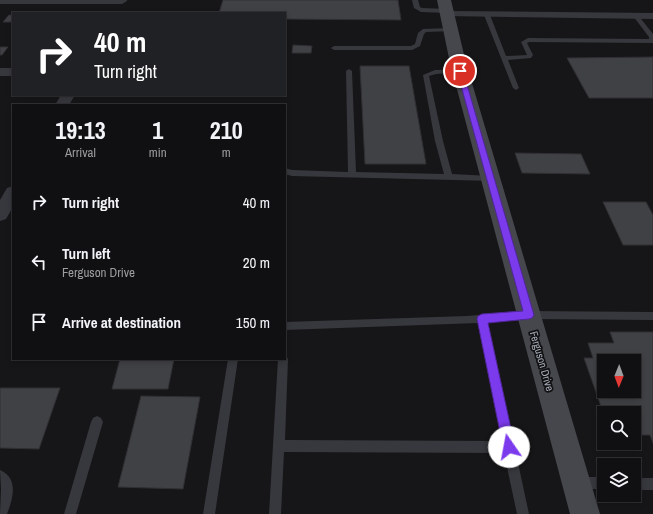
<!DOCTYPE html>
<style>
body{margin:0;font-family:"Archivo Narrow",sans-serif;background:#1e1e20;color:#f1f3f6;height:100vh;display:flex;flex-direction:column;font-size:15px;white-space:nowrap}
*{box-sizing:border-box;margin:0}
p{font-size:13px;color:#9c9d9f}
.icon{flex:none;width:22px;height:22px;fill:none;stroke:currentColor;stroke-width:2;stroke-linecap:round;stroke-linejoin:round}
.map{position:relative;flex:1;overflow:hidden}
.panel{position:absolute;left:12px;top:104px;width:274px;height:256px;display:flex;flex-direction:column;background:#101012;border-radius:0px;box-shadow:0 2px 6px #0003,0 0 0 1px #303032}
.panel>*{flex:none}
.banner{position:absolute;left:12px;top:12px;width:274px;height:84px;border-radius:0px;box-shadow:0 2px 6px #0003,0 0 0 1px #303032;background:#202124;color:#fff;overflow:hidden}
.needle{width:26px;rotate:181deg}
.controls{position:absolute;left:597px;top:354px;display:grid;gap:8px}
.controls a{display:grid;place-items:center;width:44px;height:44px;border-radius:0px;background:#101012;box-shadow:0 2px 6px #0003,0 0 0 1px #303032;font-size:20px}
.pin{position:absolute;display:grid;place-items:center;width:34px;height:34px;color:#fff;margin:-17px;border:2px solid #fff;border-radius:50%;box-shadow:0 1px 4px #0007}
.me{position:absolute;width:44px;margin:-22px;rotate:348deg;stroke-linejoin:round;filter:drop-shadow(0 0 3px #0008)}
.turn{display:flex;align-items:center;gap:14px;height:84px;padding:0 16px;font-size:18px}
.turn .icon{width:52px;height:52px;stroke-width:2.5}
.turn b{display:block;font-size:28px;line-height:34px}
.eta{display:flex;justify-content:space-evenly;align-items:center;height:68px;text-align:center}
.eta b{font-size:24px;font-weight:700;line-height:28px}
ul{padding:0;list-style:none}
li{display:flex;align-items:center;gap:12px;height:60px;padding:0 16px}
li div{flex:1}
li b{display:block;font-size:15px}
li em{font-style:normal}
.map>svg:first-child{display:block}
.building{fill:#404145;stroke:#303034;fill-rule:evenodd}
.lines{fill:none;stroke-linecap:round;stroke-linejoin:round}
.lane{fill:#37383d;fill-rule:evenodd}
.street{fill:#37383d;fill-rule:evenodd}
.secondary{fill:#45474d;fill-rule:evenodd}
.route{fill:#7c3aed;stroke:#51269a}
.labels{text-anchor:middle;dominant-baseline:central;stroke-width:3.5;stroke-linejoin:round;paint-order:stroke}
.street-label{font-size:11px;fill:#a8adb8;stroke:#111113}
</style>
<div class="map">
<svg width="653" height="514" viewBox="0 0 653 514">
<rect width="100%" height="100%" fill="#161618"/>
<g class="building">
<polygon points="223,0 398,0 401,20 285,19 285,13 219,13"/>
<polygon points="9,15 13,15 13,22 3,22"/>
<polygon points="293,45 312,46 311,53 292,53"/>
<polygon points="0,47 8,47 2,55 0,55"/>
<polygon points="653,57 653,98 589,98 567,58"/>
<polygon points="360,66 409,66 426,164 365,164"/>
<polygon points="515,153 581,154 590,174 522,173"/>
<polygon points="603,202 646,202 653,215 653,245 623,245"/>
<path d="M610,332H653V443L650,435H634V413H604V415L584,358H593L588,343H614ZM604,361H634V391H604Z"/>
<polygon points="120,359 174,359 168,389 112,389"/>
<polygon points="0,388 60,388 39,449 0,448"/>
<polygon points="141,396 200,397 183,489 118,487"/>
</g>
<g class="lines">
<g class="lane">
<polygon points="412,0 418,0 420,7 422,8 447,9 450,11 447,13 421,12 414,8"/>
<polygon points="487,13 490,15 506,56 527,55 521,42 528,38 649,39 649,37 633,16 636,14 638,15 653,34 653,43 529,42 527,43 533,55 531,58 508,60 519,88 516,90 513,88 484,15"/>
<polygon points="451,28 453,29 453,31 426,32 424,34 420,46 412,50 334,50 331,48 334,46 411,46 415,44 418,33 423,29"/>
<polygon points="349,69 352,71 356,172 444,174 435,141 423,75 435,70 460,69 462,70 462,72 436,74 429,76 443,141 452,174 491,176 494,177 495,179 494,181 292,176 285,174 285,168 292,170 348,172 346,71"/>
<polygon points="529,311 653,312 653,320 529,319 488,323 529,514 517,514 504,453 284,452 281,514 269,514 278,359 285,359 285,355 288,359 285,440 502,441 478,323 285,330 285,322 467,316"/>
<polygon points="228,359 238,359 215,514 203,514"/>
<polygon points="97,416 101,418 103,422 76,514 64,514 91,422 93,418"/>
<path d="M0,470C19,478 13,499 7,514H0L1,489Z"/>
<polygon points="580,477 604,477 604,489 580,489 576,487 574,483 576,479"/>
<rect x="634" y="478" width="19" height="12"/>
</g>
<g class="street">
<polygon points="0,0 127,0 127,1 122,4 0,4"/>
<polygon points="448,11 653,13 653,19 444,16 442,14 444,12"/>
<rect x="0" y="68" width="13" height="8"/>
<polygon points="61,95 75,95 69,105 55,105"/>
<polygon points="13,186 13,207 6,219 0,221 0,200 7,188"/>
</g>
<polygon class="secondary" points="437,0 451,0 466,63 600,514 570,514 450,63"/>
</g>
<polygon class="route" points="460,69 463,71 534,315 532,318 529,319 488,323 515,447 513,451 509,453 505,451 503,447 477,319 478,316 482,314 523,311 457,71"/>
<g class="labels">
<g class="street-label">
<text transform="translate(542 361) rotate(74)">Ferguson Drive</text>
</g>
</g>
</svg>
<div class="controls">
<a><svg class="needle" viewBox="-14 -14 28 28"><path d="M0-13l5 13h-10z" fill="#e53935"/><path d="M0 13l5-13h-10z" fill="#9c9d9f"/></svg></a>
<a><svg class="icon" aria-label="search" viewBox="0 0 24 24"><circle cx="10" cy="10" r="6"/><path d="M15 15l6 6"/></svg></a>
<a><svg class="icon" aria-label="layers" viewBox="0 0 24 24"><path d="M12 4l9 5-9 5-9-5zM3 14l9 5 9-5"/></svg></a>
</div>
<div class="pin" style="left:460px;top:71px;background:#d93025"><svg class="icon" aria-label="arrive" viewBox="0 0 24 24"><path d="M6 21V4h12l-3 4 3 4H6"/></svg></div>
<svg class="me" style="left:509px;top:447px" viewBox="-20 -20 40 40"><circle r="19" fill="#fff"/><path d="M0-13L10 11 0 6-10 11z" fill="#7c3aed"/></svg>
<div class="banner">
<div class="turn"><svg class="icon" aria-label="right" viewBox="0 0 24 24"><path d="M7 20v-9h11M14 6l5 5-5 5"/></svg><div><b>40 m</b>Turn right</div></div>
</div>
<section class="panel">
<div class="eta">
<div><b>19:13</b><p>Arrival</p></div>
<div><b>1</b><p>min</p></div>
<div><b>210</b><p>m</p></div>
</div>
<ul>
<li><svg class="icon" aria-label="right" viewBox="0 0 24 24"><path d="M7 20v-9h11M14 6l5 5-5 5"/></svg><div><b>Turn right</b></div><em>40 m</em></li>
<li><svg class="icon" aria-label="left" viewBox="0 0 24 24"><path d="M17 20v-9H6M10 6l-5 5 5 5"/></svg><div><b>Turn left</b><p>Ferguson Drive</p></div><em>20 m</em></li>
<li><svg class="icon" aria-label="arrive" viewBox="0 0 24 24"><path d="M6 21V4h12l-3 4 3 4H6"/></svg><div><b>Arrive at destination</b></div><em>150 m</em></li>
</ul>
</section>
</div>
